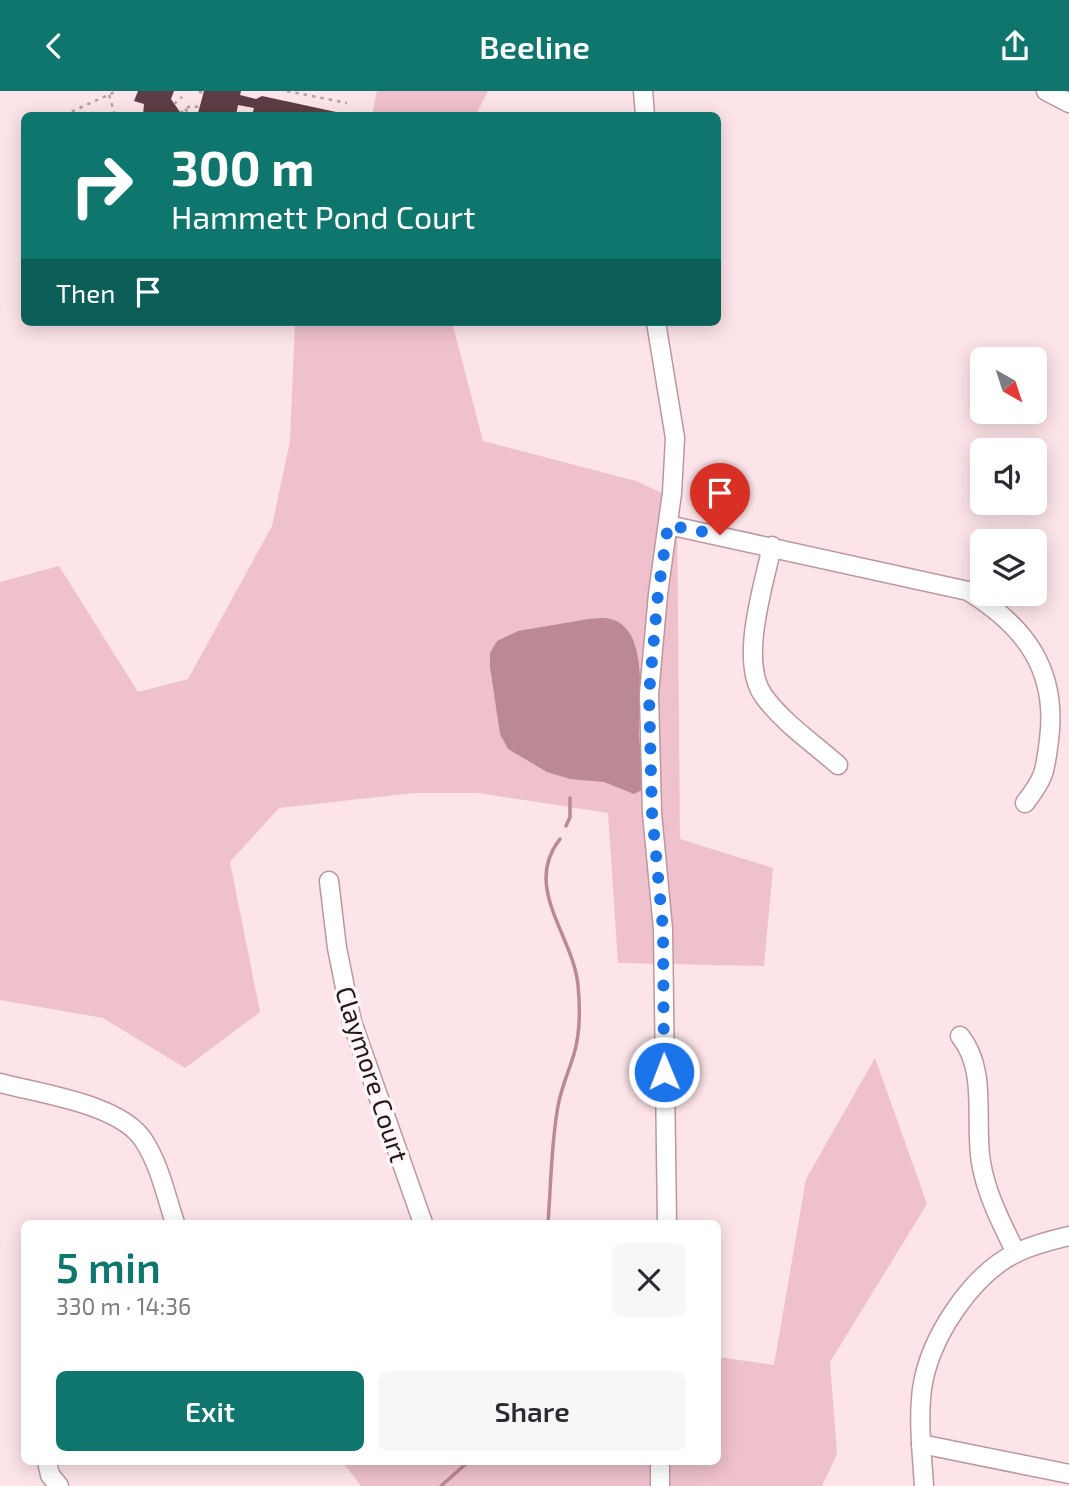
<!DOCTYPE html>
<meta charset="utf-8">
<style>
body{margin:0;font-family:"Exo 2",sans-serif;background:#f7f7f7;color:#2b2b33;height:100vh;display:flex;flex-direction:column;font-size:26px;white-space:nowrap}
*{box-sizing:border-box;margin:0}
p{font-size:23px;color:#7c7c81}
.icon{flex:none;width:38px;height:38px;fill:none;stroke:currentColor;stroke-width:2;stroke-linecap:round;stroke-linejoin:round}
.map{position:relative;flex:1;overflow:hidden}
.drawer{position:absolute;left:21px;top:1129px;width:700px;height:245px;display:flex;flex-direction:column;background:#fff;border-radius:10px;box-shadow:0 4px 18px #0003}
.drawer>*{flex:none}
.top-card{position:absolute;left:21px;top:21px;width:700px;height:214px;border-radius:10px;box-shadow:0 4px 18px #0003;background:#0f766e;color:#fff;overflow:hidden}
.needle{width:46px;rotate:141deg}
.buttons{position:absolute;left:970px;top:256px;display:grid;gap:14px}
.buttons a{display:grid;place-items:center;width:77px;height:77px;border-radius:10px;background:#fff;box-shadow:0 4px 18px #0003;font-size:35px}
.pin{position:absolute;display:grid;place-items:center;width:60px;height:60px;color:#fff;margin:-72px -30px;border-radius:50% 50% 50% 0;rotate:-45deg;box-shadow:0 0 7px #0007}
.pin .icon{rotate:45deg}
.me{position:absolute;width:77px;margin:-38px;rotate:359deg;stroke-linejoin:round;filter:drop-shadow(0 0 5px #0008)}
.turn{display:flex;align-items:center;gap:24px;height:147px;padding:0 35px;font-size:32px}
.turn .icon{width:91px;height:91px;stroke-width:2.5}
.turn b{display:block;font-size:49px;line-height:60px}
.then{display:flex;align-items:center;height:66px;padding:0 35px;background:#0003;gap:14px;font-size:26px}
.round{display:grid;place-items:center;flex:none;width:74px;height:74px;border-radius:10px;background:#f7f7f7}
.summary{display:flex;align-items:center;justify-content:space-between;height:119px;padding:0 35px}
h1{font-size:42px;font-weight:600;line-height:52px;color:#0f766e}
.cta{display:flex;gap:14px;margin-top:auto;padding:14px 35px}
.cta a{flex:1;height:80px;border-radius:10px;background:#0f766e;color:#fff;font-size:28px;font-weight:600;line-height:80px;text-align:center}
.cta a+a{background:#f7f7f7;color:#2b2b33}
header{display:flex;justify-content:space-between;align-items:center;height:91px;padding:0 35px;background:#0f766e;color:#fff;font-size:32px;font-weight:600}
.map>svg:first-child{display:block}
.green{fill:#efc1cc}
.water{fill:#ba8995}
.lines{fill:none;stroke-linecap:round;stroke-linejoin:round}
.stream{stroke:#ba8995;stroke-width:3.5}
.building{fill:#5d3d45}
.minor-casing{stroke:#bd97a0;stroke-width:21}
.path{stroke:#b49fa3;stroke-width:2.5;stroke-dasharray:3.5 5;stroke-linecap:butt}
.minor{stroke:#fff;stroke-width:18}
.route{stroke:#1a73e8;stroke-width:12;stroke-dasharray:0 21.6}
.labels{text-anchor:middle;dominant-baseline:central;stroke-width:7;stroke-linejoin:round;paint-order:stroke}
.street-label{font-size:26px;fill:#25171a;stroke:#fef6f8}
</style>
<header><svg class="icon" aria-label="back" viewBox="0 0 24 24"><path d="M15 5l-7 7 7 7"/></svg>Beeline<svg class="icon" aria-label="share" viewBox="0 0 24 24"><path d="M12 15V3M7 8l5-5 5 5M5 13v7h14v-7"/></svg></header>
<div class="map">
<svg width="1069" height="1395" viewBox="0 0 1069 1395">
<rect width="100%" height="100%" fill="#fde4e9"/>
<g class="green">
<polygon points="377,0 488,0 476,24 372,24"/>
<polygon points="295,231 452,231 483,350 636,390 677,409 680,748 773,777 764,875 618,872 608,722 478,702 413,702 279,717 230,771 260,921 185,977 103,927 0,909 0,491 59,475 138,601 188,588 272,435 290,350"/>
<polygon points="875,967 927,1113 830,1271 837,1363 822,1395 361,1395 342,1370 718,1370 718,1266 774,1274 806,1088"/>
</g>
<path class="water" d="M589,528C595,528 604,526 610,528C651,537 638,615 639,645C640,663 648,682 644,698L634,703L604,691L570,688L547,681L508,658L500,643L490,576V562L497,550L518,540Z"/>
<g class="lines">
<g class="stream">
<polyline points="566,735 570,726 570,707"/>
<path d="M548,1132C551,1094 551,1053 558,1015C561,997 569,980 574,963C580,943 580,915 578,894C573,844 522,796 560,748"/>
<polyline points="441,1395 469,1370"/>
</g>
</g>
<g class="building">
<polygon points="138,0 174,0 171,8 182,24 143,24 144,13 134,10"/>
<polygon points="204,0 241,0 240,4 256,8 262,5 350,24 252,24 254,17 238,14 236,24 200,24 198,22"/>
</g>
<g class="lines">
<g class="minor-casing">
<g id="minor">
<polyline points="643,0 645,24"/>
<polyline points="1046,0 1069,12"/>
<polyline points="656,231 675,347 672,402 658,503 649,603 652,722 663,838 667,1132"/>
<path d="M668,434L968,500C1025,535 1058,579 1049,649C1045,681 1045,686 1025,712"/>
<path d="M772,455C764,494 739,569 763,604C782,631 813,652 838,674"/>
<polyline points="329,790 337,857 352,931 423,1132"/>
<path d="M960,945C988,979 974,1030 981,1071C986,1103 1002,1133 1016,1162"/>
<path d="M0,992C41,1003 121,1013 144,1050C160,1075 166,1105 175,1132"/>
<polyline points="921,1353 1069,1383"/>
<polyline points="47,1370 50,1384 59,1395"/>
<polyline points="660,1395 660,1370"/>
<path d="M924,1395C922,1363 918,1330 922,1298C929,1248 971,1183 1018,1161C1033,1154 1052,1149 1069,1145"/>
</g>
</g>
<g class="path">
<polyline points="287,0 347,12"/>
<polyline points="199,1 205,2"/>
<polyline points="109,4 115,24"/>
<polyline points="174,13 182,6"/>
<polyline points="185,18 190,24"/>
<polyline points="180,22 190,15 199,16"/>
<polyline points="64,24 117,0"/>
</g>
<use href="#minor" class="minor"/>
</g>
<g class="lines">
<polyline class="route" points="664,981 663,838 652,722 649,603 658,503 668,434 720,444"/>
</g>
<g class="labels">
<g class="street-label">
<text transform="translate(373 983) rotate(72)">Claymore Court</text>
</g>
</g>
</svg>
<div class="buttons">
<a><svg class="needle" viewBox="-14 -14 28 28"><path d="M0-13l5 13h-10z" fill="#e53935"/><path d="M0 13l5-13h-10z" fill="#7c7c81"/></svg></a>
<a><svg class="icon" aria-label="sound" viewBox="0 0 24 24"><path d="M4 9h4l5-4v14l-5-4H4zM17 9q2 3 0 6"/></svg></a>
<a><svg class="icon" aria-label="layers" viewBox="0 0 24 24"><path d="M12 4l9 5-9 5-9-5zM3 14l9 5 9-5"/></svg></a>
</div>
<div class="pin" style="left:720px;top:444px;background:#d93025"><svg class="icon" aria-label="arrive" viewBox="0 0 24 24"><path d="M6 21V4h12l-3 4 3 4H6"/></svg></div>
<svg class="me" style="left:664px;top:981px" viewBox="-20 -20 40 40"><circle r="17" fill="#1a73e8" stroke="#fff" stroke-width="3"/><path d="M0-11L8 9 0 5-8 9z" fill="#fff"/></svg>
<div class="top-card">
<div class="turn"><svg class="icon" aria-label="right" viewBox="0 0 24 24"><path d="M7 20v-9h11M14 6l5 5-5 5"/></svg><div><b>300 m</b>Hammett Pond Court</div></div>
<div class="then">Then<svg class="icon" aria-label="arrive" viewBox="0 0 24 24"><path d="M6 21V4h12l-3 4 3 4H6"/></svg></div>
</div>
<section class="drawer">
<div class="summary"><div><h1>5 min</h1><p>330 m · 14:36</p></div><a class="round"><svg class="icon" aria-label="close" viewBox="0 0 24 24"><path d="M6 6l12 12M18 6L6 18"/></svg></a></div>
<div class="cta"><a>Exit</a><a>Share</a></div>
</section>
</div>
